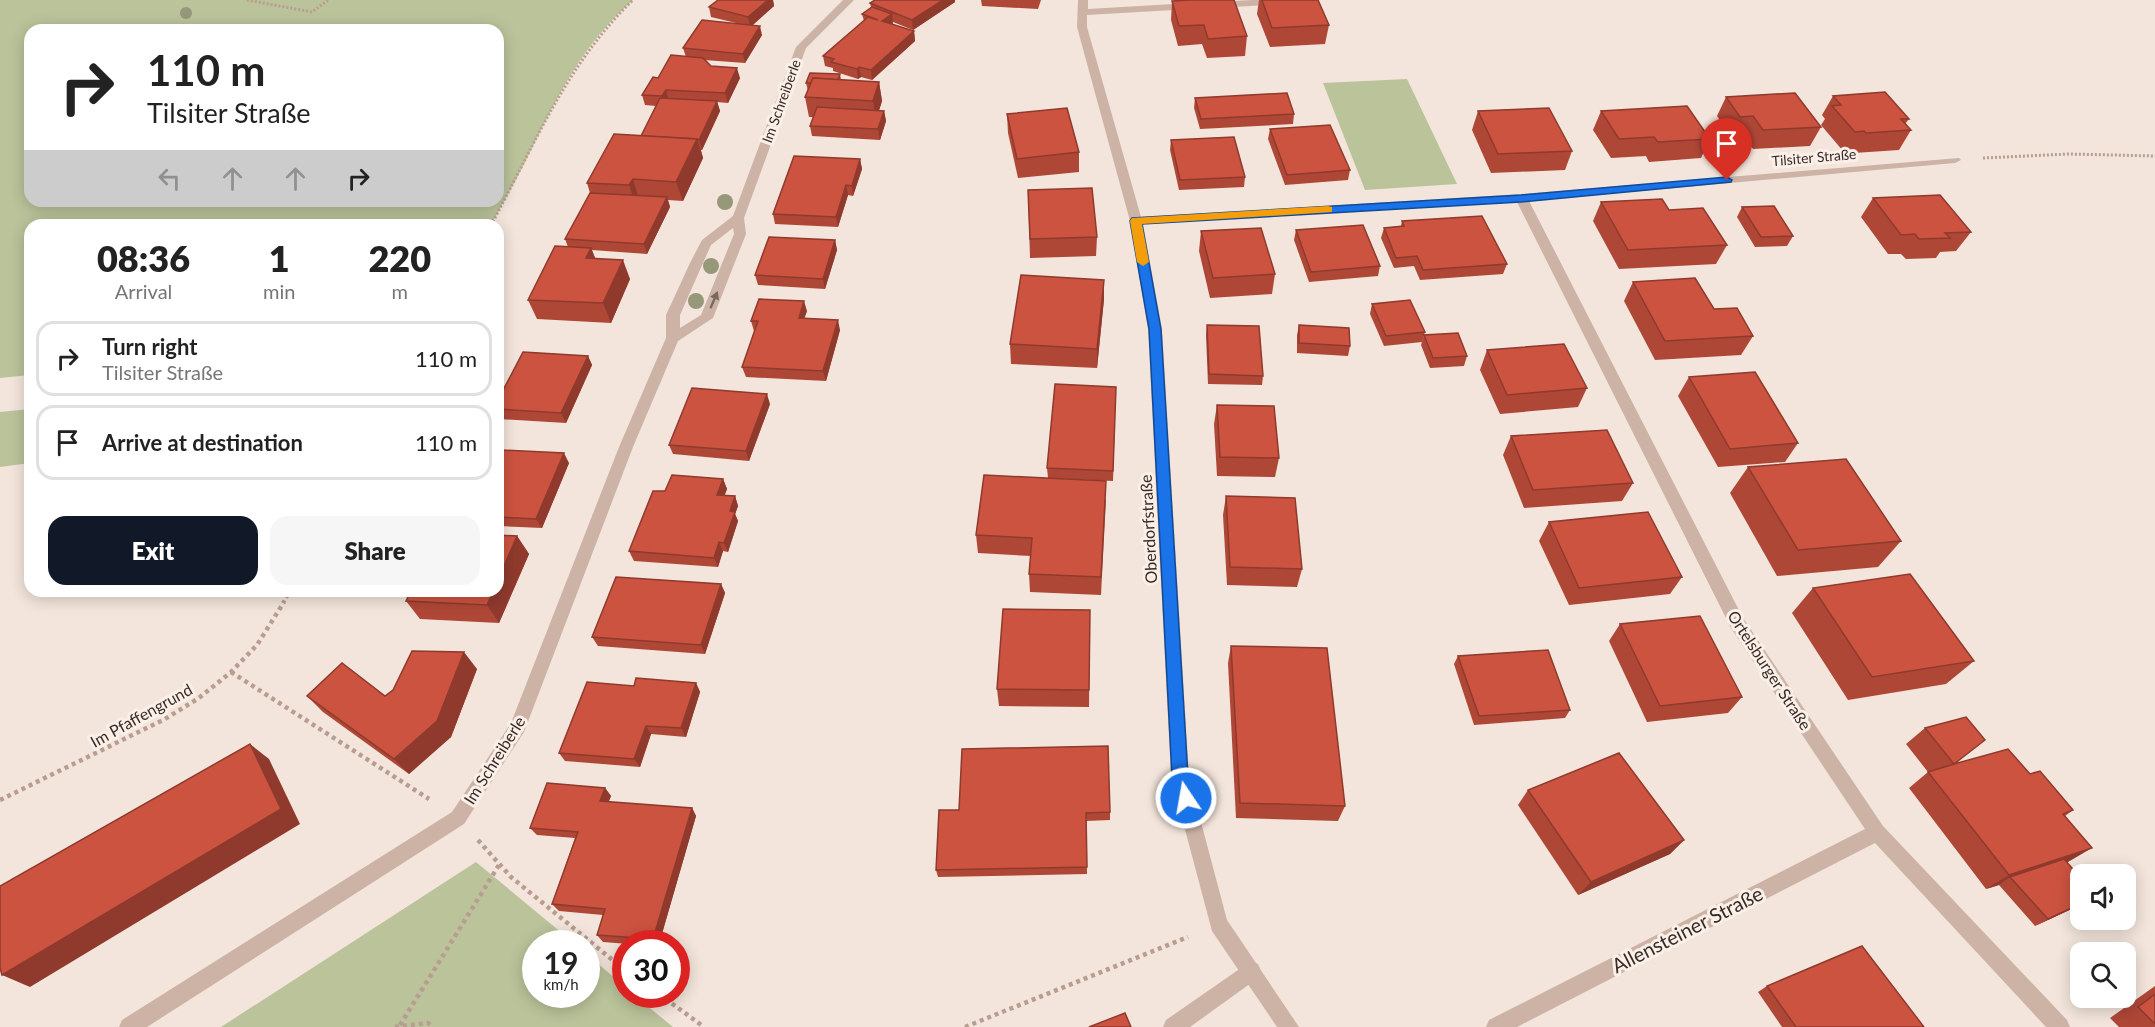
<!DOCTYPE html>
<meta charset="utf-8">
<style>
body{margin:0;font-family:Lato,sans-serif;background:#f6f6f6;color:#222;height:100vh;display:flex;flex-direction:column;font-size:22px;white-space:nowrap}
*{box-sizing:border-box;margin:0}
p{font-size:20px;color:#767676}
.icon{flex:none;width:33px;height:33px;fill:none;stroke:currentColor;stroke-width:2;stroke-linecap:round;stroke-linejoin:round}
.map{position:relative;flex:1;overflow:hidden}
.sheet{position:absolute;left:24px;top:219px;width:480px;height:378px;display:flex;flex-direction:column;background:#fff;border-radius:18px;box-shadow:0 3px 15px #0003}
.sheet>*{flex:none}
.top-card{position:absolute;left:24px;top:24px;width:480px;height:183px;border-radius:18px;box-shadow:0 3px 15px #0003;background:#fff;color:#222;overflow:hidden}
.controls{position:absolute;left:2070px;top:864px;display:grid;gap:12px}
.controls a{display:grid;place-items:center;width:66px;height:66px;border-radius:12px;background:#fff;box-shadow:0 3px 15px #0003;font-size:30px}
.speed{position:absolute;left:522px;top:930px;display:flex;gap:12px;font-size:30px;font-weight:700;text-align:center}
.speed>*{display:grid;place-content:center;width:78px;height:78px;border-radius:50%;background:#fff;box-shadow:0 3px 15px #0003;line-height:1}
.speed small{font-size:15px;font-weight:400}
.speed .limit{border:9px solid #d22;background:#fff;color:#111}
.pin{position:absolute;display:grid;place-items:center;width:51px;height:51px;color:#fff;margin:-62px -26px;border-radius:50% 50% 50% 0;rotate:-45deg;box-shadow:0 0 6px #0007}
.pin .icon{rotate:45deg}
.me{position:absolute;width:66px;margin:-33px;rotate:348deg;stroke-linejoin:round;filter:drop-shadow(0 0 4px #0008)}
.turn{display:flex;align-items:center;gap:21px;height:126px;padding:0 24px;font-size:27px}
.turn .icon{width:78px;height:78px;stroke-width:2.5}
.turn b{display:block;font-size:42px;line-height:51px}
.lanes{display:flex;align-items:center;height:57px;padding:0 24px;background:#0003;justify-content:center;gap:30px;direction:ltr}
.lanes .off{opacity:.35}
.eta{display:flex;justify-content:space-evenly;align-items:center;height:102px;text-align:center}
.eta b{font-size:36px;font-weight:800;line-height:42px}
.button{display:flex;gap:12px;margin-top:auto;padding:12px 24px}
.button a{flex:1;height:69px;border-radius:18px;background:#111827;color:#fff;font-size:24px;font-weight:800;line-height:69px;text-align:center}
.button a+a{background:#f6f6f6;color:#222}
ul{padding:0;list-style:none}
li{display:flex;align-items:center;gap:18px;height:75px;margin:0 12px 9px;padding:0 12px;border:3px solid #e0e0e0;border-radius:18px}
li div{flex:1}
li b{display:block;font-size:22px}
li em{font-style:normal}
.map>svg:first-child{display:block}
.green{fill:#bac39a;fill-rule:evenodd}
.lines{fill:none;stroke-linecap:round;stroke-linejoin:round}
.path-far2{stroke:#b89d90;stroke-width:3;stroke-dasharray:2 2;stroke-linecap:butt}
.path-far1{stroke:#b89d90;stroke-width:4;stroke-dasharray:3 3;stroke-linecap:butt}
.path{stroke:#b89d90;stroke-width:4.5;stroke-dasharray:4 4;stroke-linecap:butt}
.lane{fill:#ccb3a6;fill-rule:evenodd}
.street{fill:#ccb3a6;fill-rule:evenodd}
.tree{fill:#97977a}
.wall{fill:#af4737}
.shaded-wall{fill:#8f3a2d}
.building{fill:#cc5340;stroke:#8f3a2d;stroke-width:1.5}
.oneway{fill:#7b6860}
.route{fill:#1a73e8;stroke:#114b97;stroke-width:1.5}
.slow{fill:#f59e0b}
.labels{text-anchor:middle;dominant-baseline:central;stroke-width:6;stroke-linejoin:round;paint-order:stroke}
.far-street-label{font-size:14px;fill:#382b27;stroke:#faf0e8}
.street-label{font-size:16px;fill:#382b27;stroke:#faf0e8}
.near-street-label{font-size:20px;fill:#382b27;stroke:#faf0e8}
</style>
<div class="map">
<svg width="2155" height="1027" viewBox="0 0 2155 1027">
<rect width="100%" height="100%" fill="#f3e5db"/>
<g class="green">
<path d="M0,0H633C582,45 560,92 530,152C518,177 504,201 491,225H30V375L0,378ZM30,30H498V201H30Z"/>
<polygon points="1407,79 1457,184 1365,190 1323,83"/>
<polygon points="30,409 30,463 0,467 0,412"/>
<polygon points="476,862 574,943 536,944 536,994 586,994 587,954 625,987 626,994 634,995 673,1027 221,1027"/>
</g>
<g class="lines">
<g class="path-far2">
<polyline points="247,0 312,12 328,0"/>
<polyline points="1983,158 2069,154 2155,156"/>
<path d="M491,225C534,146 567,63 633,0"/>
</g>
<polyline class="path-far1" points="283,603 290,591"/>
<g class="path">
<polyline points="231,672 429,799"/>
<polyline points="0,800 165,719 199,698 231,672 257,645 284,602"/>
<polyline points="478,840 511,877 626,971"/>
<polyline points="659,994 704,1027"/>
<polyline points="400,1025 499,865"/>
<polyline points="395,1027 428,1023 433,1027"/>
<polyline points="965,1027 1188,937"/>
</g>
<polygon class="lane" points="1251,961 1258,964 1261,971 1258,978 1190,1027 1163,1027 1166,1020"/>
<g class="street">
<path d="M843,0H854L806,48L744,218L746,234L713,318L678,341L633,447L524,732L464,824L147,1027H119L122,1020L452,812L511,723L619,447L666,338V315L690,263L702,240L733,216L796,47ZM733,228L734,234L701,315L680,328V315L711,245Z"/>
<polygon points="1078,0 1088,0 1088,9 1191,3 1196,6 1191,9 1087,15 1087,27 1141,217 1521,194 1959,158 1961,160 1955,163 1529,201 1743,618 1883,826 2067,1020 2070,1027 2046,1027 1875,843 1517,1027 1486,1027 1489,1020 1865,829 1731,628 1517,202 1143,224 1162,329 1189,777 1227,920 1299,1027 1277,1027 1212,931 1171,777 1148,329 1130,221 1077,27"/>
<polygon points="1252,0 1311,0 1306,3 1215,8 1210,5 1215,2"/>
</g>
</g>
<g class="tree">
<circle cx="186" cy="13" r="6"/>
<circle cx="725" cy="202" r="8"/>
<circle cx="711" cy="266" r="8"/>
<circle cx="696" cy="301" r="8"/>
</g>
<g class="wall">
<polygon points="718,0 773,0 774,6 753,25 762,35 745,63 704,60 711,66 740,78 728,103 717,102 720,111 702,150 701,150 703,158 683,201 668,200 670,207 647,254 592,250 595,259 630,279 611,323 537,319 528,300 568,247 565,239 590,193 587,183 641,136 656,106 645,105 642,95 658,78 686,57 683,48 736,23 711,17 709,7"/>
<polygon points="875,0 955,0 955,2 913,30 893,22 892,24 914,31 915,41 872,80 861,77 858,79 833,71 833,68 825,66 823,56 864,21 862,14 871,7 870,3"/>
<polygon points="981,0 1041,0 1038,9 982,6"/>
<polygon points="1259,0 1318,0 1329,25 1325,44 1270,47 1257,14"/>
<polygon points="1172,1 1247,36 1245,56 1207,58 1202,44 1178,46 1171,20"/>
<polygon points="840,74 841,80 879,82 882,101 879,110 884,111 886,121 880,140 812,136 810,126 814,117 809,117 805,97 808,91 806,83"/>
<polygon points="1833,96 1909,119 1905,124 1911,130 1899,150 1854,153 1852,151 1843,151 1821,125 1825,119 1822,115"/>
<polygon points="1726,97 1821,127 1810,146 1753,149 1743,135 1731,136 1717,116"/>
<polygon points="1195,98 1294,114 1293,124 1200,129 1194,108"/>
<polygon points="1478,111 1572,151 1565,170 1491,173 1472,130"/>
<polygon points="1601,111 1710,139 1701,158 1649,162 1646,156 1611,158 1593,130"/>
<polygon points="1007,114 1079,152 1079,172 1018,178 1008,133"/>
<polygon points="1270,129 1350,170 1348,180 1285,185 1268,139"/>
<polygon points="1171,140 1245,177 1244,187 1179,190 1170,150"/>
<polygon points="860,159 862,169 853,196 848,195 838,227 775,224 773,214"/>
<polygon points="1028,190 1097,237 1096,256 1030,258"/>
<polygon points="1873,198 1971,232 1956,251 1940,252 1936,258 1906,259 1901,254 1888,254 1861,217"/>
<polygon points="1601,202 1727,245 1716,264 1619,269 1593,221"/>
<polygon points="1742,207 1793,236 1787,246 1755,247 1737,217"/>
<polygon points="1402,221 1507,264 1503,274 1420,280 1414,266 1394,268 1381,238 1384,228 1401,226"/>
<polygon points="1296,230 1380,266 1378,276 1309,282 1294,240"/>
<polygon points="1201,231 1275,274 1272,294 1210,298 1199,251"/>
<polygon points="835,240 837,250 825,289 758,285 755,275"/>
<polygon points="1633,282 1714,309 1753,336 1741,355 1655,360 1624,301"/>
<polygon points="1104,299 1097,368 1011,364 1010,344"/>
<polygon points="1372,304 1425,332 1422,342 1384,346 1370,314"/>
<polygon points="807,311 804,318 840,330 826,381 746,377 742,367 755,331 754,331 751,321"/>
<polygon points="1207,325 1263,376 1262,385 1208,384 1206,335"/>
<polygon points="1299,325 1350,346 1348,356 1297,353 1297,335"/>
<polygon points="1424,335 1467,356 1464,366 1430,368 1421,345"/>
<polygon points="1487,350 1587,388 1578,407 1500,414 1480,370"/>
<polygon points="588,356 592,365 566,423 499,419 498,409"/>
<polygon points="1689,377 1798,443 1785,462 1718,467 1678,396"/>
<polygon points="1116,387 1113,481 1048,478 1047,468"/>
<polygon points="770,404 749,461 673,454 669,445"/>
<polygon points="1217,405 1279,458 1275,477 1217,476 1214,424"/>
<polygon points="1511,436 1633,483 1622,501 1524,508 1503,455"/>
<polygon points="498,457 569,463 542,528 498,526"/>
<polygon points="1748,467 1901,541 1878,567 1777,576 1730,493"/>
<polygon points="723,479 727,489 724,496 735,496 738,506 735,514 738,521 728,552 723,551 718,567 634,561 629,551 665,491"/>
<polygon points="1226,496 1302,569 1297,587 1227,585 1223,515"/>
<polygon points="1106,499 1101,595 1030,592 1029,574 1031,556 978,553 976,535"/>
<polygon points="1549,522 1682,577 1670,594 1569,605 1539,541"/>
<polygon points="517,536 529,554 499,623 420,619 406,601"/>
<polygon points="721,584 725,593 705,654 598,646 592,637"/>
<polygon points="1813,588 1974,661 1946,684 1848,700 1792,613"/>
<polygon points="1090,610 1089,707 999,706 997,689"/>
<polygon points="1620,624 1742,697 1728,713 1647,722 1609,641"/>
<polygon points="1231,646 1345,806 1338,821 1236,818 1228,663"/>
<polygon points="1458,656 1570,710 1565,718 1474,725 1454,664"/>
<polygon points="477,669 451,737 409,774 323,712 307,696 385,696"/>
<polygon points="696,683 700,692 686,737 651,734 640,767 565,761 559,753 634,686"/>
<polygon points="1925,728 1954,764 2073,810 2065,816 2067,862 2080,905 2035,926 1999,885 1986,889 1909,788 1928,772 1906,744"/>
<polygon points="605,788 611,796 608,802 692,808 696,816 659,944 628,944 603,942 597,935 603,915 559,911 552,904 575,838 537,835 530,828"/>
<polygon points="1528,790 1684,840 1670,854 1578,895 1518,805"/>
<polygon points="939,810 1110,812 1110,820 1086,821 1087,874 938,877 936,870"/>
<polygon points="1767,986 1924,1027 1782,1027 1758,992"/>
<polygon points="2155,986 2155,1027 2119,1027 2110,1018"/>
</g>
<g class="shaded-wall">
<polygon points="768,0 773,0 774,6 750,27 748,17"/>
<polygon points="943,0 955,0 955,2 913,30 912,20"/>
<polygon points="892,14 893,24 883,31 882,21"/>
<polygon points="760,26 762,35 745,63 743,54"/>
<polygon points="914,31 915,41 872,80 871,70"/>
<polygon points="859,67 861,77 858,79 857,69"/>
<polygon points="737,68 740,78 728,103 725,93"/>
<polygon points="879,82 882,101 876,120 873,101"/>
<polygon points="666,90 669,100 665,106 662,96"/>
<polygon points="717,101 720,111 702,150 699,140"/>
<polygon points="884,111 886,121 880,140 878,129"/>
<polygon points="697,139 703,158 683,201 676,182"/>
<polygon points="860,159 862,169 853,196 852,186"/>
<polygon points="633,179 639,199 636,205 629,185"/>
<polygon points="846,185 848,195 838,227 836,217"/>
<polygon points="667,197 670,207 647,254 644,244"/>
<polygon points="835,240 837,250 825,289 823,279"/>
<polygon points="591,248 599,267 586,258"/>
<polygon points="623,260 630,279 611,323 603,303"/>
<polygon points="1104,280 1104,299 1097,368 1097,349"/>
<polygon points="804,301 807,311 801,328 799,318"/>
<polygon points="838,320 840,330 826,381 823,371"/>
<polygon points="588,356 592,365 566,423 561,413"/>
<polygon points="767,394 770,404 749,461 746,451"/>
<polygon points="564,453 569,463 542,528 536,519"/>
<polygon points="723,479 727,489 721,505 717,495"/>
<polygon points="735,496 738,506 735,514 738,521 728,552 724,543 730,511"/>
<polygon points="517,536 529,554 499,623 487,605 493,591 498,591 498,580"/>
<polygon points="719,542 723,551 718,567 714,558"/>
<polygon points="721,584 725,593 705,654 701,645"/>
<polygon points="464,652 477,669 451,737 409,774 394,759"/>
<polygon points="696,683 700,692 686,737 681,728"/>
<polygon points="646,726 651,734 640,767 634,759"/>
<polygon points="250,744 269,759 300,824 30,987 2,975"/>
<polygon points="605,788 611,796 606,809 600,801"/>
<polygon points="692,808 696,816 659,944 657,944 653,939"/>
<polygon points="1684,840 1670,854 1578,895 1591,882"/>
<polygon points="2092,848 2068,862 2013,880 2010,877 1999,885 1986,889 2009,875"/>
<polygon points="2080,904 2080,905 2035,926 2048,919"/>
</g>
<g class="building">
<polygon points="718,0 768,0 748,17 709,7"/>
<polygon points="875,0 943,0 912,20 870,3"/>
<polygon points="1191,0 1234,0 1247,36 1208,39 1204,25 1179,26 1172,1"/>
<polygon points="1262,0 1318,0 1329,25 1272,28"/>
<polygon points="872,7 892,14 882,21 914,31 871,70 859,67 857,69 831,62 834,59 823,56 868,17 878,20 862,14"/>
<polygon points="702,20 760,26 743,54 683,48"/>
<polygon points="671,55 703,58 711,66 737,68 725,93 666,90 662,96 642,95 653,77 658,78"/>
<polygon points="810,73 840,74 838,80 813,78 811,83 806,83"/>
<polygon points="813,78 879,82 873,101 805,97"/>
<polygon points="1885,92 1909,119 1901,119 1911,130 1866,133 1864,131 1855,132 1832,106 1841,105 1833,96"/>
<polygon points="1287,93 1294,114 1201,119 1195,98"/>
<polygon points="1795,93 1821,127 1763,130 1753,116 1740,117 1726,97"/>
<polygon points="660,98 717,101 699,140 697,140 697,139 641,136"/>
<polygon points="1687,106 1710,139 1658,142 1654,137 1619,139 1601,111"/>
<polygon points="817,107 884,111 878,129 810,126"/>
<polygon points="1067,108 1079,152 1017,159 1007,114"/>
<polygon points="1549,108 1572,151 1498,154 1478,111"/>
<polygon points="1330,125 1350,170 1287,175 1270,129"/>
<polygon points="614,134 697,139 676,182 633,179 629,185 587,183"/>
<polygon points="1234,137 1245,177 1180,180 1171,140"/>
<polygon points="794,156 860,159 852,186 846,185 836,217 773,214"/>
<polygon points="1092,188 1097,237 1030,239 1028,190"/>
<polygon points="590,193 667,197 644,244 565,239"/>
<polygon points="1940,195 1971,232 1945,233 1950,238 1919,239 1915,234 1901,235 1873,198"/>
<polygon points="1662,199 1669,210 1703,208 1727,245 1628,250 1601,202"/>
<polygon points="1774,206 1793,236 1761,237 1742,207"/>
<polygon points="1482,216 1507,264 1423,270 1417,256 1396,258 1384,228 1404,226 1402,221"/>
<polygon points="1363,225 1380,266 1311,272 1296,230"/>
<polygon points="1261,228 1275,274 1213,278 1201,231"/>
<polygon points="769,237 835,240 823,279 755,275"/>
<polygon points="555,246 591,248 586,258 623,260 603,303 528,300"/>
<polygon points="1021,275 1104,280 1097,349 1010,344"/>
<polygon points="1695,278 1714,309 1737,308 1753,336 1665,341 1633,282"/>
<polygon points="759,299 804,301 799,318 838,320 823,371 742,367 758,321 751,321"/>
<polygon points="1410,300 1425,332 1386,336 1372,304"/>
<polygon points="1207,325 1259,326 1263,376 1209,374"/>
<polygon points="1299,325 1349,328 1350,346 1299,343"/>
<polygon points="1458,333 1467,356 1433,358 1424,335"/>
<polygon points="1564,344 1587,388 1507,395 1487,350"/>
<polygon points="523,352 588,356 561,413 498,409 498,400"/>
<polygon points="1755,372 1798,443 1730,449 1689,377"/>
<polygon points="1055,384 1116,387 1113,471 1047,468"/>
<polygon points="692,388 767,394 746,451 669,445"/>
<polygon points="1217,405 1274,406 1279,458 1220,457"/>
<polygon points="1607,430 1633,483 1533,490 1511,436"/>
<polygon points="501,450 564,453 536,519 498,517 498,457"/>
<polygon points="1846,459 1901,541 1798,550 1748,467"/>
<polygon points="672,475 723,479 717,495 735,496 730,511 735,512 724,543 719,542 714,558 629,551 653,491 665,491"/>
<polygon points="984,475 1106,481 1101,577 1029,574 1032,538 976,535"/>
<polygon points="1226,496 1295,498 1302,569 1230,567"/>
<polygon points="1648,512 1682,577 1579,588 1549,522"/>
<polygon points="498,535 517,536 498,580"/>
<polygon points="1910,574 1974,661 1872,677 1813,588"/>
<polygon points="616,577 721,584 701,645 592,637"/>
<polygon points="411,591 493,591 487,605 406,601"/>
<polygon points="1003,609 1090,610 1089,690 997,689"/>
<polygon points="1700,616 1742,697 1660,706 1620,624"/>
<polygon points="1231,646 1327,648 1345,806 1240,803"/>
<polygon points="1548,650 1570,710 1479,716 1458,656"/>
<polygon points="412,651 464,652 437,721 394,759 307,696 342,663 385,696 393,690"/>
<polygon points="636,678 696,683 681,728 646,726 634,759 559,753 587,682 634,686"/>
<polygon points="1966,717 1985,740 1954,764 2008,749 2030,774 2040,771 2073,810 2063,814 2092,848 2009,875 1928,772 1954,764 1925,728"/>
<polygon points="250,744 281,809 2,975 0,968 0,886"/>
<polygon points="1108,746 1110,812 1086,813 1087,867 936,870 939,810 959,810 962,749"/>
<polygon points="1619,753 1684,840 1591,882 1528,790"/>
<polygon points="547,783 605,788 600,801 692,808 653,939 597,935 605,909 552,904 578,832 530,828"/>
<polygon points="2064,859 2080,877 2080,904 2048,919 2010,877"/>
<polygon points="1862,946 1924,1027 1796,1027 1767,986"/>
<polygon points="2155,994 2155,1024 2138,1007"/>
<polygon points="1125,1013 1131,1027 1089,1027"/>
</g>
<defs><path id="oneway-solid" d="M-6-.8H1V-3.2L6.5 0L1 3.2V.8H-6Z" transform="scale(1.5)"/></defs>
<use class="oneway" href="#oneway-solid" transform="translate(714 300) rotate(-67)"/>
<polygon class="route" points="1727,177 1732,180 1731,182 1521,202 1142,224 1161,329 1188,777 1194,798 1192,803 1186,806 1180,803 1172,777 1149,329 1130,221 1132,218 1521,195"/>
<polygon class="slow" points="1328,206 1332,207 1332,212 1142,224 1149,262 1143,266 1137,262 1130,221 1132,218"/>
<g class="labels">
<g class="far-street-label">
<text transform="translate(781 101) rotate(-70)">Im Schreiberle</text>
<text transform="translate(1814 157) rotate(-5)">Tilsiter Straße</text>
</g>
<g class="street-label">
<text transform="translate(1148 529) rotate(-93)">Oberdorfstraße</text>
<text transform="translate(1770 670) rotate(57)">Ortelsburger Straße</text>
<text transform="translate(141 715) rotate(-29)">Im Pfaffengrund</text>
<text transform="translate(494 760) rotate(-58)">Im Schreiberle</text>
</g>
<g class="near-street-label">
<text transform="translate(1687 929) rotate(-27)">Allensteiner Straße</text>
</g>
</g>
</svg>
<div class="controls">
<a><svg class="icon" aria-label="sound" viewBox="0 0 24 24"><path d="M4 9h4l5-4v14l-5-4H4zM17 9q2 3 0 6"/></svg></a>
<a><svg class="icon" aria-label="search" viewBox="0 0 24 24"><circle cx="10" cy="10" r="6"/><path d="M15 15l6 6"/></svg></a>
</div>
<div class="speed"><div>19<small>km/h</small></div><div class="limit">30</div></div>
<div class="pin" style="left:1727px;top:180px;background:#d93025"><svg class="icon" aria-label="arrive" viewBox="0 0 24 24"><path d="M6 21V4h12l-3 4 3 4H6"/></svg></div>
<svg class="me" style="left:1186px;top:798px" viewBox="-20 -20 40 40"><circle r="17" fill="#1a73e8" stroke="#fff" stroke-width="3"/><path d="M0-11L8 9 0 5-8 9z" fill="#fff"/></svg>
<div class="top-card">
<div class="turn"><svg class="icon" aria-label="right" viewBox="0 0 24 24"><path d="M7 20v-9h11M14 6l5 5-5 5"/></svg><div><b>110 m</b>Tilsiter Straße</div></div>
<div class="lanes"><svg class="icon off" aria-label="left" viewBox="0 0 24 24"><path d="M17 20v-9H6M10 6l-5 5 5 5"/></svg><svg class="icon off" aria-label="ahead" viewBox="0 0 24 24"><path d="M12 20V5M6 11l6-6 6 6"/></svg><svg class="icon off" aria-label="ahead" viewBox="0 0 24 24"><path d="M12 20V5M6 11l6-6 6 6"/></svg><svg class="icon" aria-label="right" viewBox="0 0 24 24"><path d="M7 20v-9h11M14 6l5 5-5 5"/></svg></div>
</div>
<section class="sheet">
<div class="eta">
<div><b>08:36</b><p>Arrival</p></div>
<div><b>1</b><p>min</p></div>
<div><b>220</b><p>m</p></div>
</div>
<ul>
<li><svg class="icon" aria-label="right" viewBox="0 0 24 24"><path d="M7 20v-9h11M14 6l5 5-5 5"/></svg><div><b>Turn right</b><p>Tilsiter Straße</p></div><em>110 m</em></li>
<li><svg class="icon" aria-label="arrive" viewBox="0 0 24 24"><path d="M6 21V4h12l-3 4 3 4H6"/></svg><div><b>Arrive at destination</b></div><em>110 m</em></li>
</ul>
<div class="button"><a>Exit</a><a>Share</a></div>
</section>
</div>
